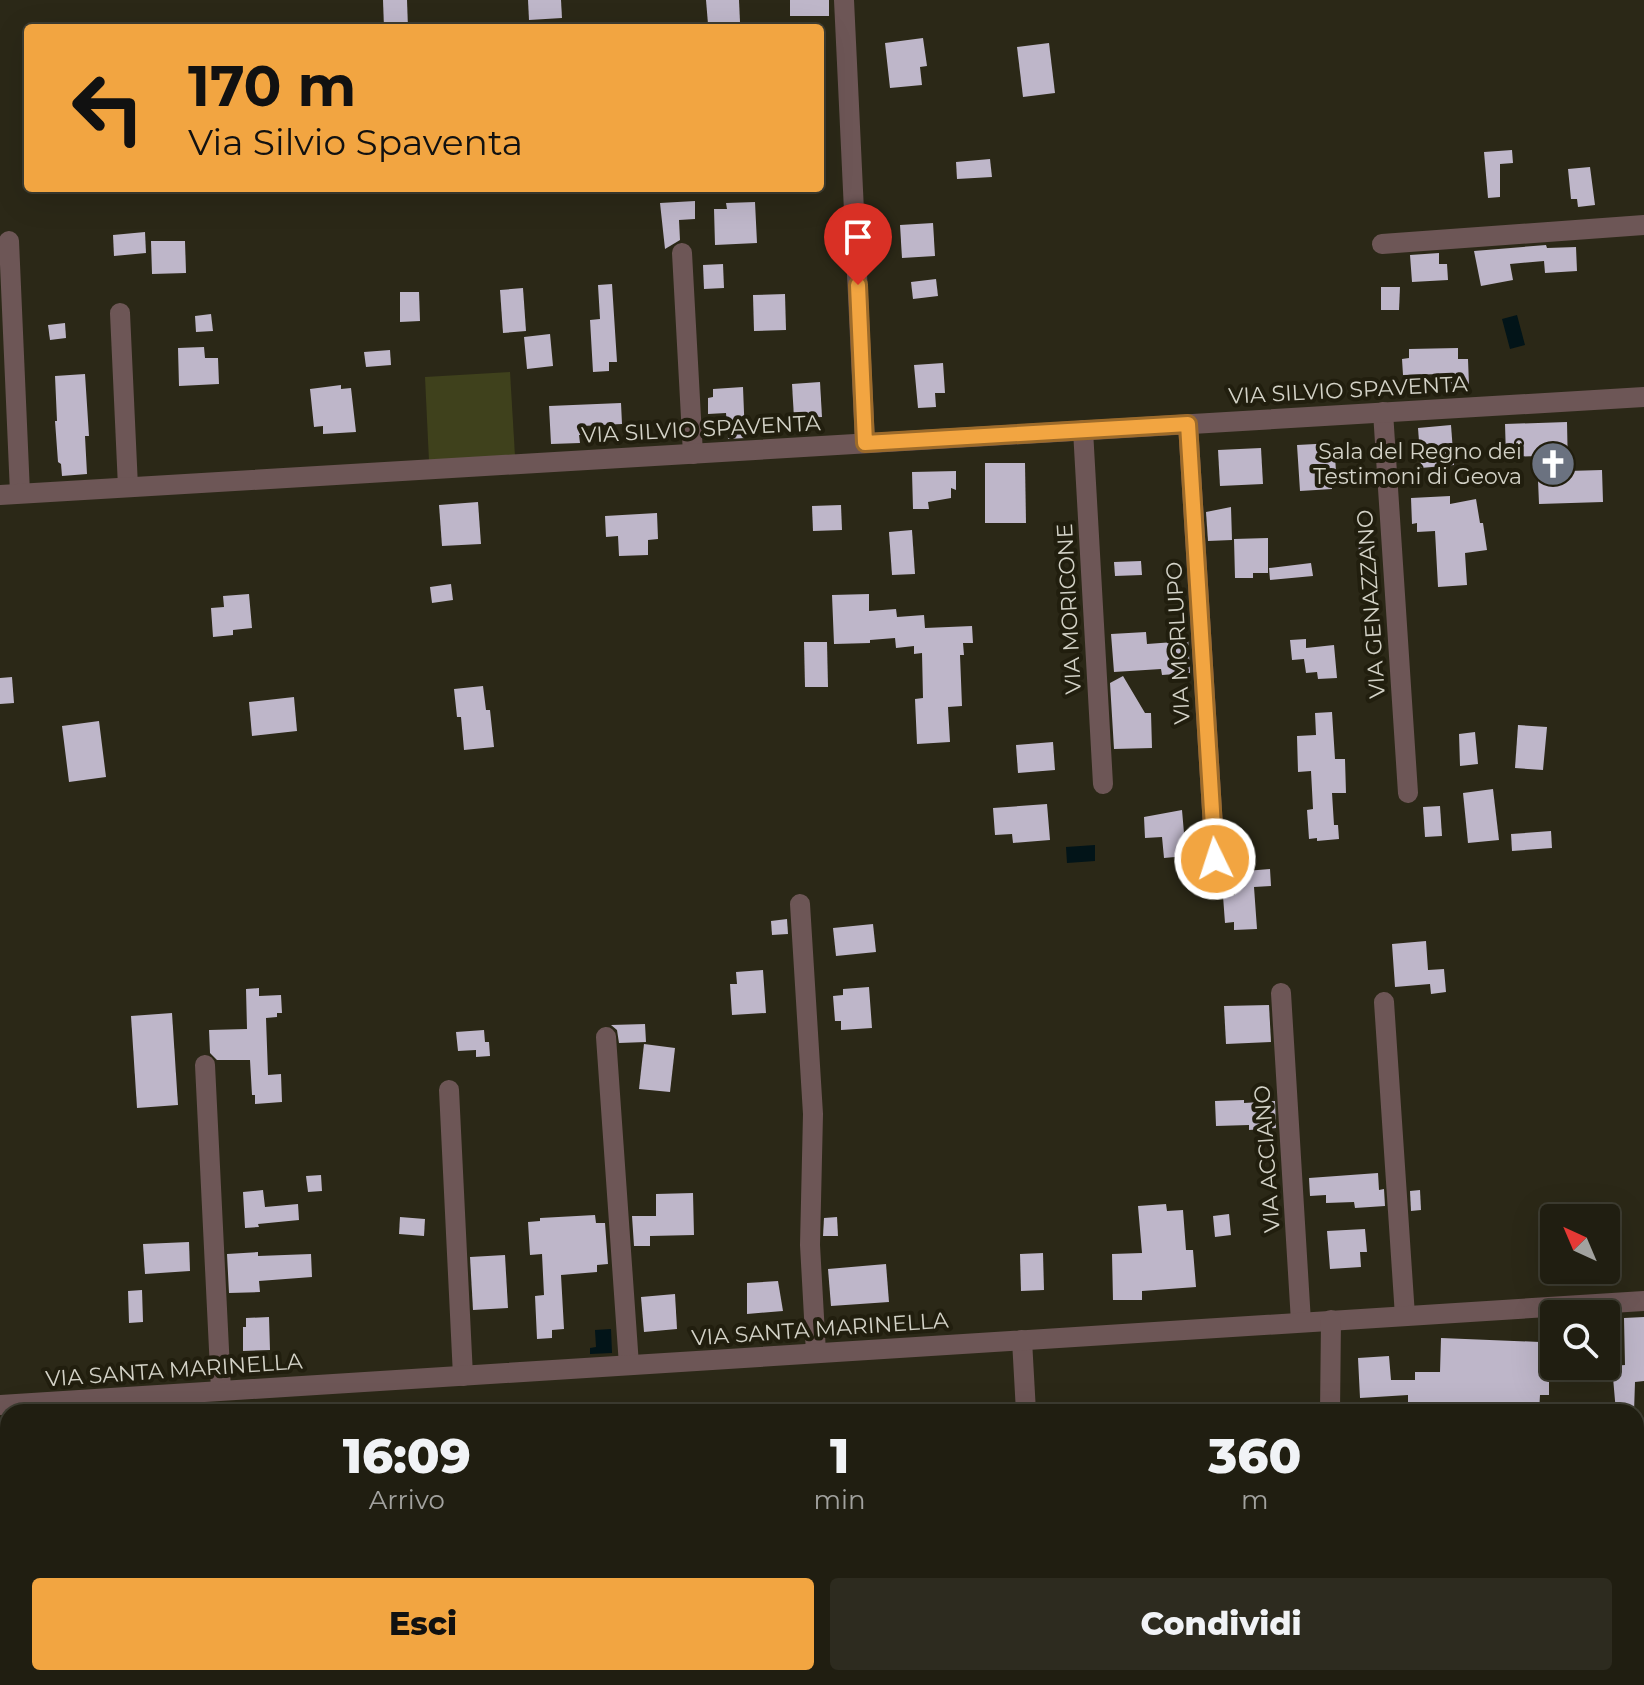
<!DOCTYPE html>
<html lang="it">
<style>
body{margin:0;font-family:Montserrat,sans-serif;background:#2d2b1f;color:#f1f3f6;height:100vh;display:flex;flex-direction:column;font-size:30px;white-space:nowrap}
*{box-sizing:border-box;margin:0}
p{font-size:26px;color:#a2a29f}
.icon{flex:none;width:44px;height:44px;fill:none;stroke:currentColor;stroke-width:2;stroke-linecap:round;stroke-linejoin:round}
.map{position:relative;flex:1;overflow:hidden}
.side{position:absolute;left:0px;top:1404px;width:1644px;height:282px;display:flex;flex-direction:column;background:#201e11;border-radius:24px 24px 0 0;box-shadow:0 8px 32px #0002,0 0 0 2px #3d3c31}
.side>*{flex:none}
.banner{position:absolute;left:24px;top:24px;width:800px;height:168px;border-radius:8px;box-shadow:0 8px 32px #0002,0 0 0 2px #3d3c31;background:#f2a541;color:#111;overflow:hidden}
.needle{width:52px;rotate:316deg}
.fabs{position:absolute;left:1540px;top:1204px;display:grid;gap:16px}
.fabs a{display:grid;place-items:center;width:80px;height:80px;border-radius:8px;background:#201e11;box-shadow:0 8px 32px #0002,0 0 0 2px #3d3c31;font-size:40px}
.pin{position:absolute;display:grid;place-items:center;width:68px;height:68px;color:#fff;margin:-82px -34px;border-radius:50% 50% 50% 0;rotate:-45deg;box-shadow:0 0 8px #0007}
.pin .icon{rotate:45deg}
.me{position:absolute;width:88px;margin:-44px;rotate:356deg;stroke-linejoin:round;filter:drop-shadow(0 0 6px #0008)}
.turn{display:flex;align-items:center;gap:28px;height:168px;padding:0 32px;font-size:36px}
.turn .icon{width:104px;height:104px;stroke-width:2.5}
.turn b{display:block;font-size:56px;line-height:68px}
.eta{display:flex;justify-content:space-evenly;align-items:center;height:136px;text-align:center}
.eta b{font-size:48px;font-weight:800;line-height:56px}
.action{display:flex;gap:16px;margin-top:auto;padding:16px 32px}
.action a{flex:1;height:92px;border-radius:8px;background:#f2a541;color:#111;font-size:32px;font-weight:800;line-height:92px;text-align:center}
.action a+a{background:#2d2b1f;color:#f1f3f6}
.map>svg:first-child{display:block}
.green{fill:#3f411c}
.water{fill:#021418}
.building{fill:#beb6c9}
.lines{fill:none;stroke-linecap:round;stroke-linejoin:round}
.minor{stroke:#6d5656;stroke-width:20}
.route-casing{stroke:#9d6b2a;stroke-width:20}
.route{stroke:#f2a541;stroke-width:14}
.labels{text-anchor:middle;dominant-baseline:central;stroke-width:8;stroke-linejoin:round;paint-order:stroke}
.street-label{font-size:22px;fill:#d3d2c7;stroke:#211e0e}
.poi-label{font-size:22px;fill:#d3d2c7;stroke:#211e0e;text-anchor:end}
</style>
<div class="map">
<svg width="1644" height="1685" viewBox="0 0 1644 1685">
<rect width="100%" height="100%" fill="#2b2817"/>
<polygon class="green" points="510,372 515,456 429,461 425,377"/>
<g class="water">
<polygon points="1517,315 1525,345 1510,349 1502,319"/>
<polygon points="1095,845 1095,861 1067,863 1066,847"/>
<polygon points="611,1329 612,1353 590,1354 590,1348 596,1347 595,1330"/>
</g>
<g class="building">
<polygon points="383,0 407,0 408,28 384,28"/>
<polygon points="528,0 561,0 562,18 529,20"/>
<polygon points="706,0 739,0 740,22 708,24"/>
<rect x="790" y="0" width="39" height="16"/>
<polygon points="923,38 927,66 920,67 922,85 890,88 885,43"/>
<polygon points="1049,43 1055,93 1023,97 1017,47"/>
<polygon points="1512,150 1513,163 1500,164 1500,197 1488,198 1484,152"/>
<polygon points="990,159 992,177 957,179 956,162"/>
<polygon points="1590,167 1595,205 1578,207 1577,199 1571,199 1568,169"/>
<polygon points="695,201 695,219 679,220 680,240 665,249 660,203"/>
<polygon points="755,202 757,243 715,245 714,209 727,209 726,203"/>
<polygon points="933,223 935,256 902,258 900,225"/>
<polygon points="145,232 146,253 114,256 113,235"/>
<polygon points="151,241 185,241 186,273 152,274"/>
<polygon points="1546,245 1547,248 1576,247 1577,271 1545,273 1544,261 1510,264 1513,280 1481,286 1474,251"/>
<polygon points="1439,253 1439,264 1447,264 1448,280 1412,282 1410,255"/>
<polygon points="723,264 724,288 704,289 703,265"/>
<polygon points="936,279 938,296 913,299 911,282"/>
<polygon points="612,284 617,362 609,362 609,371 593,372 590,320 600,319 598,285"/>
<polygon points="1381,287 1400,287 1399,310 1381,310"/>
<polygon points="523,288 526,331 503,333 500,290"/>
<polygon points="400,292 419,292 420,321 400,322"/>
<polygon points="785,294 786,330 754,331 753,295"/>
<polygon points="211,314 213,331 196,332 195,316"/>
<polygon points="65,323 66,338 50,340 48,325"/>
<polygon points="550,334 553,366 527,369 524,337"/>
<polygon points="204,347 205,358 218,358 219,384 179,386 178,348"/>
<polygon points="1458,348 1458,359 1468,359 1469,385 1442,386 1442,374 1403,375 1402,359 1409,358 1409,349"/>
<polygon points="390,350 391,365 366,367 364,352"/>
<polygon points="943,363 945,393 935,393 936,407 918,408 914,365"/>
<polygon points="85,374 89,436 85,436 87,474 62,476 61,464 58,462 55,421 57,421 55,376"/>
<polygon points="820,382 822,417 794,418 792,384"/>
<polygon points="341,385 341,389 351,388 356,432 323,434 323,426 314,427 310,389"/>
<polygon points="743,387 745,438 728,439 726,413 708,414 708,398 713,397 713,389"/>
<polygon points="621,403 622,424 582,426 583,435 579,435 580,443 551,444 549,406"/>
<polygon points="1567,422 1568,471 1602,470 1603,502 1539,504 1537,456 1506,457 1505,424"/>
<polygon points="1451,425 1454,465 1421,468 1418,428"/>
<polygon points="1334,443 1336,471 1331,471 1332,489 1300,491 1297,445"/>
<polygon points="1261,448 1263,484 1220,486 1218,450"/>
<polygon points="985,463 1025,463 1026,523 985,523"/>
<polygon points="956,471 956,490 951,488 951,498 928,502 929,509 913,509 912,472"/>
<polygon points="1450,496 1450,504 1476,499 1480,523 1483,523 1487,550 1465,553 1467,585 1438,587 1435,531 1417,532 1417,523 1412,524 1411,498"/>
<polygon points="478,502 481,544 442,546 439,505"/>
<polygon points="841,505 842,530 813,531 812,506"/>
<polygon points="1231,507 1232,540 1208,541 1206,512"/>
<polygon points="657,513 658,539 648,540 648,555 619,556 618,536 606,537 605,516"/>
<polygon points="912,530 915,574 892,575 889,532"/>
<polygon points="1268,538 1268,573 1253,573 1253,578 1235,578 1234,539"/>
<polygon points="1373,542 1374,557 1360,559 1358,544"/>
<polygon points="1141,561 1142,575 1115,576 1114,562"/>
<polygon points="1311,563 1313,576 1270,580 1269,568"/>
<polygon points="451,584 453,600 432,603 430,587"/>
<polygon points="249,594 252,628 233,630 233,635 213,637 211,608 224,607 223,596"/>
<polygon points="869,594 869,611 896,609 897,617 924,615 925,628 972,626 973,643 963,643 964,655 960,655 962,706 948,707 950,742 917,744 915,699 923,698 922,653 914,654 914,646 896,648 895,638 870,640 870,643 834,644 832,595"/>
<polygon points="1146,632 1147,644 1174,642 1174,637 1188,636 1190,673 1162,675 1161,669 1114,672 1111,634"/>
<polygon points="1306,639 1306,648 1334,645 1337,678 1318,679 1317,672 1306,673 1304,659 1292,660 1290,640"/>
<polygon points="804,642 827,642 828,687 805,687"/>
<polygon points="1123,676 1145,713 1151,713 1152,748 1114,749 1110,683"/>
<polygon points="12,677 14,703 0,704 0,678"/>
<polygon points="483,686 486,710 490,710 494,747 464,750 461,717 457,717 454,689"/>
<polygon points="294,697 297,731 252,736 249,702"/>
<polygon points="1332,712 1335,759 1345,759 1346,793 1332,793 1334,825 1338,825 1339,839 1317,841 1317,838 1309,839 1307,810 1313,809 1311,771 1298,772 1297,736 1316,735 1315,713"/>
<polygon points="99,721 106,777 69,782 62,726"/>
<polygon points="1518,725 1547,727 1543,770 1515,768"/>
<polygon points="1475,732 1478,764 1460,766 1459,734"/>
<polygon points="1053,742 1055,770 1018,773 1016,745"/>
<polygon points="1493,789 1499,840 1468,843 1463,793"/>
<polygon points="1047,804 1050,840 1013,843 1012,834 995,835 993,808"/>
<polygon points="1440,806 1442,836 1425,837 1423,807"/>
<polygon points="1182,810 1186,856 1164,858 1162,837 1145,838 1144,817"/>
<polygon points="1551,831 1552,848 1512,851 1511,834"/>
<polygon points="1270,869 1271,886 1254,887 1257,929 1234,930 1234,922 1225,923 1223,896 1235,895 1233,872"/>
<polygon points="787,919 788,934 772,935 771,921"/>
<polygon points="873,924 876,952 836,956 833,928"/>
<polygon points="1426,941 1428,970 1444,969 1446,992 1431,994 1430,984 1395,987 1392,944"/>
<polygon points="763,970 766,1013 732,1015 730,984 737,984 736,972"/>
<polygon points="869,987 872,1028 841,1030 841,1021 835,1021 833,996 843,995 843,989"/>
<polygon points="259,988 259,996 281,995 282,1013 277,1013 277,1017 266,1018 268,1075 281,1074 282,1102 255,1104 255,1095 252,1095 250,1060 217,1060 210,1053 209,1030 247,1029 246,989"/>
<polygon points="1269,1005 1271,1042 1226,1044 1224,1006"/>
<polygon points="172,1013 178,1105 137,1108 131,1016"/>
<polygon points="645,1024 646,1042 619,1043 617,1030 611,1025"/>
<polygon points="484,1030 485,1042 489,1042 490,1056 476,1057 476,1050 458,1051 456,1032"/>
<polygon points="644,1044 675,1048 670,1092 639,1089"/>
<polygon points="1244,1100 1244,1103 1275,1101 1276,1128 1249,1130 1249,1125 1216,1126 1215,1101"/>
<polygon points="1378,1173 1379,1190 1384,1189 1385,1206 1355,1208 1354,1202 1326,1203 1326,1195 1310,1196 1309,1178"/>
<polygon points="321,1175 322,1191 308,1192 306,1176"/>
<polygon points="263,1190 265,1207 298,1204 299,1220 258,1224 259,1227 245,1228 243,1192"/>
<polygon points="1420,1190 1421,1210 1411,1211 1410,1191"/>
<polygon points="693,1193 694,1235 650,1236 650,1246 634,1246 632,1216 656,1216 656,1194"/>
<polygon points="1166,1204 1167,1211 1183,1210 1186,1250 1193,1250 1196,1287 1142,1291 1142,1300 1113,1300 1112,1254 1142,1253 1138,1206"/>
<polygon points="1229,1214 1231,1235 1215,1237 1213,1216"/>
<polygon points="595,1215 596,1223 605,1223 608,1264 597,1265 597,1272 561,1275 564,1329 552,1330 552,1338 537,1339 535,1296 544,1295 542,1254 530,1255 528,1222 540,1221 540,1218"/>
<polygon points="400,1217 425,1219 424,1236 399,1234"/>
<polygon points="837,1217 838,1236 823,1236 824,1218"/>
<polygon points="1365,1229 1367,1252 1360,1252 1361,1267 1330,1269 1327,1231"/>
<polygon points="189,1242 190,1271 145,1274 143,1244"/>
<polygon points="258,1252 258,1256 311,1254 312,1277 259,1281 260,1292 229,1293 227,1254"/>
<polygon points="1043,1253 1044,1290 1021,1291 1020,1254"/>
<polygon points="505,1255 508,1308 473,1310 470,1257"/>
<polygon points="886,1264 889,1302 831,1306 828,1269"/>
<polygon points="778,1281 783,1311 747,1314 747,1283"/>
<polygon points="142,1290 143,1322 129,1323 128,1291"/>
<polygon points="675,1294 677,1329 644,1332 641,1297"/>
<polygon points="269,1317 270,1350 243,1351 243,1327 246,1327 246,1318"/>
<polygon points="1644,1317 1644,1381 1635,1382 1634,1412 1616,1412 1612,1366 1625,1365 1624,1318"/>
<polygon points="1441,1338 1540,1342 1539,1360 1547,1358 1546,1380 1549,1380 1549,1395 1540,1395 1539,1412 1482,1412 1482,1407 1434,1407 1434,1410 1408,1410 1408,1395 1360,1398 1358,1358 1389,1356 1391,1380 1415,1380 1415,1372 1440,1372"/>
</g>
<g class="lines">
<g class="minor">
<polyline points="844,0 865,443"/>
<polyline points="9,241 20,493"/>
<polyline points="1382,244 1644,225"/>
<polyline points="682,253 693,454"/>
<polyline points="120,313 128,487"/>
<polyline points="1383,412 1408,793"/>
<polyline points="1188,424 1215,859"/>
<polyline points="1083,430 1103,784"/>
<polyline points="0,495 1644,397"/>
<polyline points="800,904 813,1114 810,1245 816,1353"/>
<polyline points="1281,993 1301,1322"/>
<polyline points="1384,1002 1405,1316"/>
<polyline points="606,1037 629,1365"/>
<polyline points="205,1065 221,1390"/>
<polyline points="449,1090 463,1376"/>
<polyline points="1022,1340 1026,1412"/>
<polyline points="0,1405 1644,1301"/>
<polyline points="1330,1412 1331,1320"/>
<polyline points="1043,1678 1043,1685"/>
<polyline points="1328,1685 1328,1678"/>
</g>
</g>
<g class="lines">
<g class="route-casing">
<polyline id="route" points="858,285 865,443 1188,424 1215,859"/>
</g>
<use href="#route" class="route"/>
</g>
<defs>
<g id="church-disc" transform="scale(2.3)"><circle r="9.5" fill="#6b7280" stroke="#211e0e"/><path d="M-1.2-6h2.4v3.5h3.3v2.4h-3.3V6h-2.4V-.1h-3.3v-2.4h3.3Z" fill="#fff"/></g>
</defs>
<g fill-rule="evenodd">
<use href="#church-disc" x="1553" y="464"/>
</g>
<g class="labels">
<g class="street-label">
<text transform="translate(1348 390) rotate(-3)">VIA SILVIO SPAVENTA</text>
<text transform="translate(701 429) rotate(-3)">VIA SILVIO SPAVENTA</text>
<text transform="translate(1371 604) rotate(-94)">VIA GENAZZANO</text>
<text transform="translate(1069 609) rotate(-93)">VIA MORICONE</text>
<text transform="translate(1178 643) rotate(-93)">VIA MORLUPO</text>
<text transform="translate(1267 1159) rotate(-94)">VIA ACCIANO</text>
<text transform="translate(820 1329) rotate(-4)">VIA SANTA MARINELLA</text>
<text transform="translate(174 1370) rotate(-4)">VIA SANTA MARINELLA</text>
</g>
<g class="poi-label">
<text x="1522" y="451">Sala del Regno dei<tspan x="1522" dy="25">Testimoni di Geova</tspan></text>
</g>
</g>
</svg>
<div class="fabs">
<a><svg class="needle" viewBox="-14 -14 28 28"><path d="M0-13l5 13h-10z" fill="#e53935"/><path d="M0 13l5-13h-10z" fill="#a2a29f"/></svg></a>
<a><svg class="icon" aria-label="search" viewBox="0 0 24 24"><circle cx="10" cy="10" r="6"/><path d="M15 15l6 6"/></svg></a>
</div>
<div class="pin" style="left:858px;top:285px;background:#d93025"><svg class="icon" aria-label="arrive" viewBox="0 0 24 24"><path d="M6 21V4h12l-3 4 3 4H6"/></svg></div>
<svg class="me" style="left:1215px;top:859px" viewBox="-20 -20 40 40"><circle r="17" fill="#f2a541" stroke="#fff" stroke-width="3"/><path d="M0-11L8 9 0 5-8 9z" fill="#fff"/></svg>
<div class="banner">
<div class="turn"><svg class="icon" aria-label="left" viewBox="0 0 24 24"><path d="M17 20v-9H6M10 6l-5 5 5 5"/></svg><div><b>170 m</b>Via Silvio Spaventa</div></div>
</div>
<section class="side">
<div class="eta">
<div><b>16:09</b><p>Arrivo</p></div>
<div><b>1</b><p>min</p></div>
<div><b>360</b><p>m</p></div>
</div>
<div class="action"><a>Esci</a><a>Condividi</a></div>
</section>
</div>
